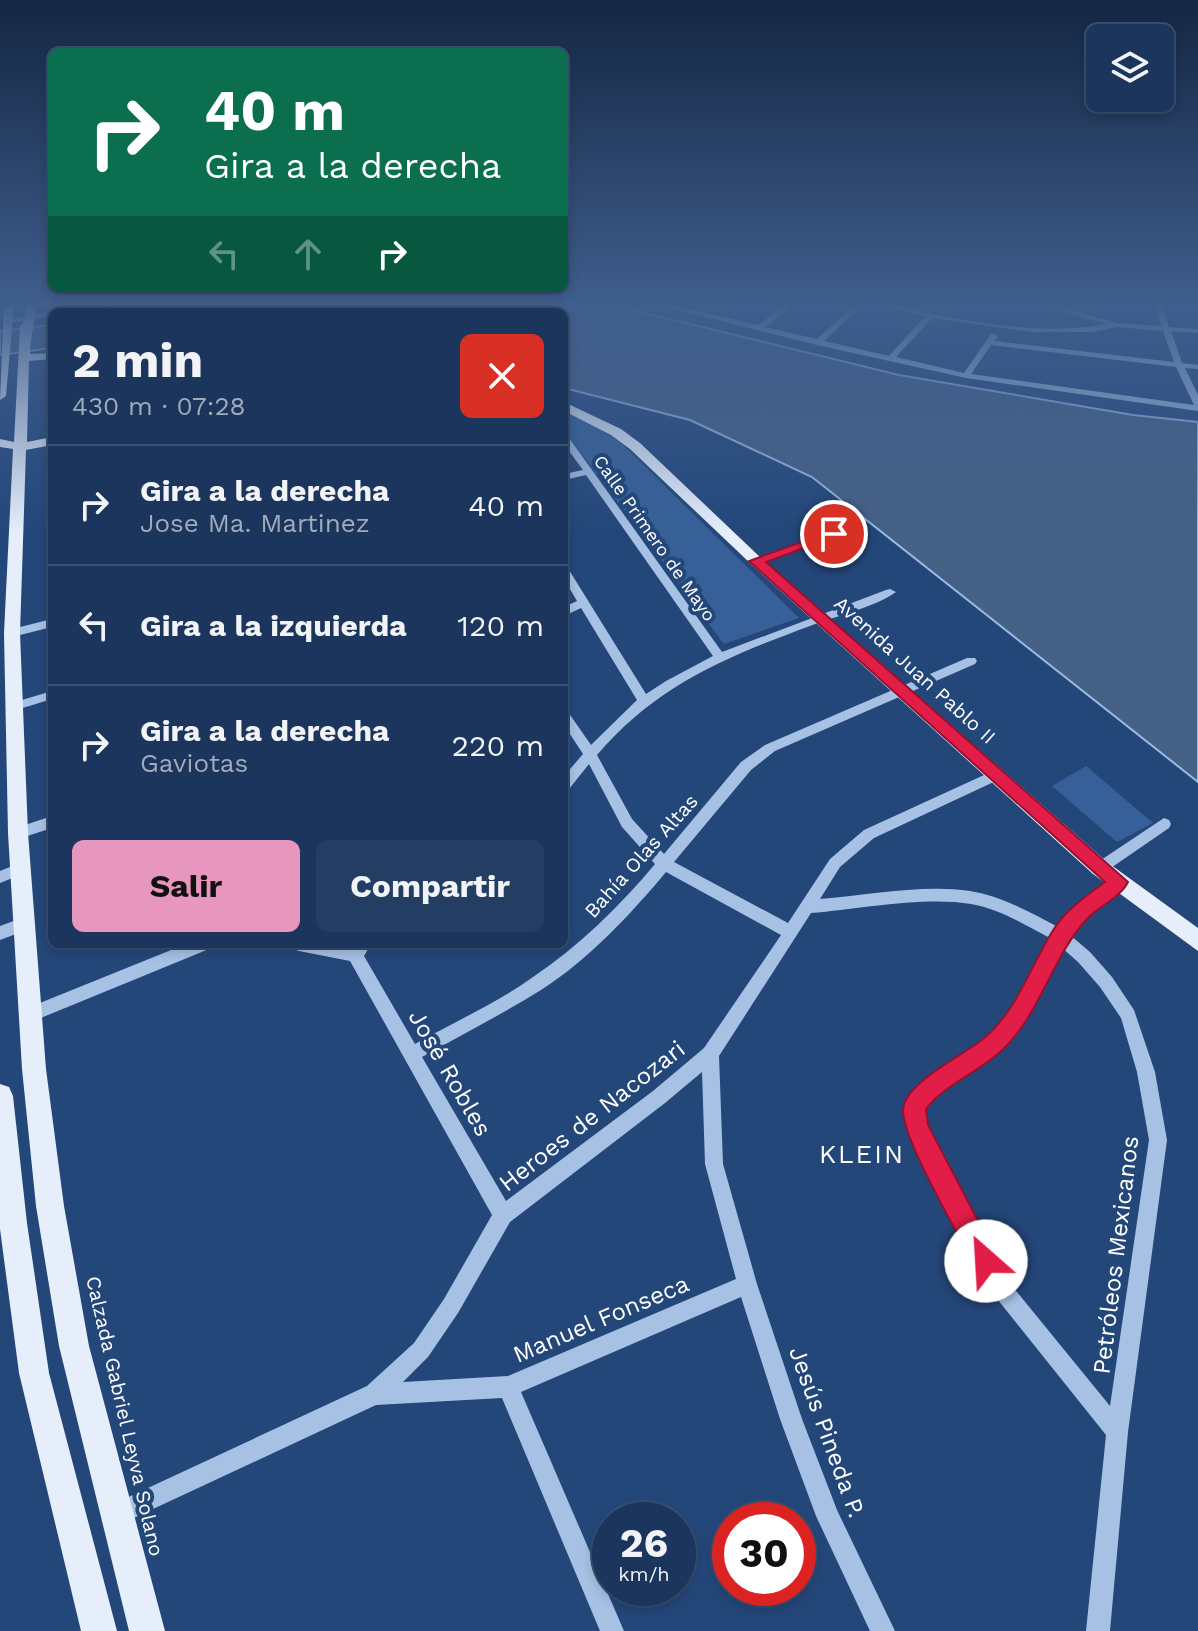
<!DOCTYPE html>
<html lang="es">
<meta charset="utf-8">
<style>
body{margin:0;font-family:"Work Sans",sans-serif;background:#243d62;color:#f1f3f6;height:100vh;display:flex;flex-direction:column;font-size:30px;white-space:nowrap}
*{box-sizing:border-box;margin:0}
p{font-size:26px;color:#a0abbb}
.icon{flex:none;width:44px;height:44px;fill:none;stroke:currentColor;stroke-width:2;stroke-linecap:round;stroke-linejoin:round}
.map{position:relative;flex:1;overflow:hidden}
.sheet{position:absolute;left:48px;top:308px;width:520px;height:640px;display:flex;flex-direction:column;background:#1b355c;border-radius:12px;box-shadow:0 4px 12px #0003,0 0 0 2px #395072}
.sheet>*{flex:none}
.hud{position:absolute;left:48px;top:48px;width:520px;height:244px;border-radius:12px;box-shadow:0 4px 12px #0003,0 0 0 2px #395072;background:#0b6e4f;color:#fff;overflow:hidden}
.tools{position:absolute;left:1086px;top:24px;display:grid;gap:16px}
.tools a{display:grid;place-items:center;width:88px;height:88px;border-radius:12px;background:#1b355c;box-shadow:0 4px 12px #0003,0 0 0 2px #395072;font-size:40px}
.speed{position:absolute;left:592px;top:1502px;display:flex;gap:16px;font-size:40px;font-weight:700;text-align:center}
.speed>*{display:grid;place-content:center;width:104px;height:104px;border-radius:50%;background:#1b355c;box-shadow:0 4px 12px #0003,0 0 0 2px #395072;line-height:1}
.speed small{font-size:20px;font-weight:400}
.speed .limit{border:12px solid #d22;background:#fff;color:#111}
.pin{position:absolute;display:grid;place-items:center;width:68px;height:68px;color:#fff;margin:-34px;border:4px solid #fff;border-radius:50%;box-shadow:0 2px 8px #0007}
.me{position:absolute;width:88px;margin:-44px;rotate:334deg;stroke-linejoin:round;filter:drop-shadow(0 0 6px #0008)}
.turn{display:flex;align-items:center;gap:28px;height:168px;padding:0 24px;font-size:36px}
.turn .icon{width:104px;height:104px;stroke-width:2.5}
.turn b{display:block;font-size:56px;line-height:68px}
.lanes{display:flex;align-items:center;height:76px;padding:0 24px;background:#0003;justify-content:center;gap:40px;direction:ltr}
.lanes .off{opacity:.35}
.round{display:grid;place-items:center;flex:none;width:84px;height:84px;border-radius:12px;background:#243d62}
.overview{display:flex;align-items:center;justify-content:space-between;height:136px;padding:0 24px}
h1{font-size:48px;font-weight:700;line-height:60px}
.primary-button{display:flex;gap:16px;margin-top:auto;padding:16px 24px}
.primary-button a{flex:1;height:92px;border-radius:12px;background:#e797bd;color:#111;font-size:32px;font-weight:700;line-height:92px;text-align:center}
.primary-button a+a{background:#243d62;color:#f1f3f6}
ul{padding:0;list-style:none}
li{display:flex;align-items:center;gap:24px;height:120px;padding:0 24px;border-top:2px solid #395072}
li div{flex:1}
li b{display:block;font-size:30px}
li em{font-style:normal}
.map>svg:first-child{display:block}
.green{fill:#376098}
.water{fill:#466186;stroke:#9bbbe5;stroke-width:2}
.lines{fill:none;stroke-linecap:round;stroke-linejoin:round}
.minor{fill:#a7c1e4;fill-rule:evenodd}
.major{fill:#e6eefc;fill-rule:evenodd}
.route{fill:#e11d48;stroke:#92132f;stroke-width:2}
.labels{text-anchor:middle;dominant-baseline:central;stroke-width:8;stroke-linejoin:round;paint-order:stroke}
.far-street-label{font-size:18px;fill:#fff;stroke:#24477a}
.street-label{font-size:20px;fill:#fff;stroke:#24477a}
.near-street-label{font-size:24px;fill:#fff;stroke:#24477a}
.near-neighbourhood-label{font-size:26px;letter-spacing:2px;fill:#fff;stroke:#24477a}
</style>
<div class="map">
<svg width="1198" height="1631" viewBox="0 0 1198 1631">
<rect width="100%" height="100%" fill="#24477a"/>
<g class="green">
<polygon points="564,411 616,438 799,618 724,644 564,430"/>
<polygon points="1086,766 1153,823 1117,842 1052,786"/>
</g>
<g class="water">
<polygon points="314,305 613,305 899,375 1133,415 1198,422 1198,782 812,477 690,420 564,388 564,312 292,312"/>
<polygon points="52,325 52,348 0,355 0,331"/>
</g>
<g class="lines">
<g class="minor">
<polygon points="104,305 124,305 86,312 66,312"/>
<path d="M657,305H671L758,325L784,305H793L765,327L817,339L855,305H863L824,341L889,356L925,316L877,305H891C960,320 1036,337 1107,324L1040,305H1052L1117,323L1162,326L1154,305H1162L1169,327L1198,329V333L1171,331L1182,363L1198,365V369L1185,368L1198,395V411L966,378L817,345ZM932,318L1032,332H1092L1117,327L1163,331L1174,362L994,341L998,336L994,334H991L964,373L896,357ZM991,345L1176,367L1194,405L971,374Z"/>
<polygon points="52,312 52,316 8,323 4,321"/>
<path d="M564,434L567,435L722,652L886,590L890,589L896,592C878,606 833,617 810,626C726,657 657,685 597,755L632,819L664,854L741,762L765,745L967,658H975L977,661L975,664L775,751L751,770L674,862L788,923L830,859L864,830L995,770L1000,771L1002,775L1000,779L874,838L840,867L820,899C867,895 924,884 970,891C1001,896 1030,912 1058,927L1081,903L1113,878L1118,876L1123,878L1125,882L1070,935L1090,952L1112,977L1134,1010L1155,1072L1167,1140L1128,1432L1110,1631H1086L1106,1435L990,1290L905,1119C905,1109 907,1098 915,1090C930,1075 959,1061 977,1047C1016,1015 1026,979 1050,938C1025,925 1000,909 971,904C926,896 859,909 811,913L719,1056L723,1164L757,1284L802,1419L837,1510L895,1631H870L816,1516L780,1419L741,1297L521,1392L624,1631H600L502,1398L376,1405L123,1523L115,1527L107,1523L103,1515L107,1507L367,1386L414,1343L444,1299L492,1215L350,961L299,951L293,949L291,944H334L351,947L354,944H371L364,956L415,1044C454,1022 497,1003 533,977C579,946 620,906 655,864L622,827L589,764L569,789L564,790V776L583,754L564,725V711L568,712L591,745L637,700L581,608L564,616V607L577,601L564,579V567L569,570L646,694L666,681L713,656L586,475L564,480V474L583,470L564,444ZM666,872L781,935L704,1048L653,1091L506,1201L422,1057C462,1035 502,1014 541,990C587,961 631,914 666,872ZM1061,947L1078,962L1100,987L1121,1018L1137,1072L1149,1140L1110,1406L1004,1276L923,1118V1109L926,1103C961,1079 1002,1056 1025,1019C1040,996 1048,970 1061,947ZM702,1072L705,1164L736,1279L508,1376L403,1382L428,1357L458,1313L510,1222L665,1103Z"/>
<polygon points="834,531 838,532 838,536 760,563 752,563 751,561"/>
<polygon points="52,619 52,627 12,637 6,633 8,630"/>
<polygon points="52,691 52,699 16,710 10,706 12,703"/>
<polygon points="52,816 52,828 18,839 13,837 11,833 13,829"/>
<polygon points="1164,818 1169,820 1171,824 1169,828 1105,872 1100,874 1095,872 1093,868 1095,864"/>
<polygon points="20,863 25,865 27,869 25,873 0,883 0,871"/>
<polygon points="27,916 32,918 35,923 32,928 0,940 0,926"/>
<polygon points="186,944 211,944 209,949 31,1022 25,1019 23,1014 25,1009"/>
</g>
<g class="major">
<polygon points="4,305 14,305 6,396 0,400"/>
<path d="M26,305H36C36,320 30,336 30,354L52,353V359L29,361L27,442L52,437V445L26,450L20,633L28,833L46,1069L64,1206L89,1346L165,1631H129L59,1346L36,1206L22,1069L8,833L4,633L13,449L0,447V439L14,442L20,327L26,317Z"/>
<polygon points="564,402 621,429 640,443 761,558 1107,862 1198,928 1198,951 1093,874 751,564 630,449 611,435 564,411"/>
<polygon points="0,1084 9,1087 13,1096 27,1223 49,1373 117,1631 81,1631 19,1373 0,1229"/>
</g>
</g>
<linearGradient id="sky" x2="0" y2="1"><stop stop-color="#142743"/><stop offset="0.57" stop-color="#3f5e8d"/><stop offset="1" stop-color="#3f5e8d" stop-opacity="0"/></linearGradient>
<rect width="1198" height="533" fill="url(#sky)"/>
<path class="route" d="M829,532L841,534L766,562L1128,882C1120,898 1099,906 1087,919C1050,959 1041,1016 999,1053C978,1072 943,1086 926,1109L928,1125L999,1261L995,1270L986,1274L977,1270C961,1239 902,1139 903,1110C904,1083 962,1056 983,1039C1017,1011 1029,969 1052,932C1064,911 1086,896 1105,882L749,561Z"/>
<g class="labels">
<g class="far-street-label">
<text transform="translate(655 538) rotate(55)">Calle Primero de Mayo</text>
</g>
<g class="street-label">
<text transform="translate(915 670) rotate(42)">Avenida Juan Pablo II</text>
<text transform="translate(641 856) rotate(-48)">Bahía Olas Altas</text>
<text transform="translate(125 1416) rotate(77)">Calzada Gabriel Leyva Solano</text>
</g>
<g class="near-street-label">
<text transform="translate(450 1073) rotate(60)">José Robles</text>
<text transform="translate(592 1116) rotate(-38)">Heroes de Nacozari</text>
<text transform="translate(1116 1255) rotate(-83)">Petróleos Mexicanos</text>
<text transform="translate(601 1319) rotate(-23)">Manuel Fonseca</text>
<text transform="translate(827 1432) rotate(70)">Jesús Pineda P.</text>
</g>
<g class="near-neighbourhood-label">
<text x="862" y="1154">KLEIN</text>
</g>
</g>
</svg>
<div class="tools">
<a><svg class="icon" aria-label="layers" viewBox="0 0 24 24"><path d="M12 4l9 5-9 5-9-5zM3 14l9 5 9-5"/></svg></a>
</div>
<div class="speed"><div>26<small>km/h</small></div><div class="limit">30</div></div>
<div class="pin" style="left:834px;top:534px;background:#d93025"><svg class="icon" aria-label="arrive" viewBox="0 0 24 24"><path d="M6 21V4h12l-3 4 3 4H6"/></svg></div>
<svg class="me" style="left:986px;top:1261px" viewBox="-20 -20 40 40"><circle r="19" fill="#fff"/><path d="M0-13L10 11 0 6-10 11z" fill="#e11d48"/></svg>
<div class="hud">
<div class="turn"><svg class="icon" aria-label="right" viewBox="0 0 24 24"><path d="M7 20v-9h11M14 6l5 5-5 5"/></svg><div><b>40 m</b>Gira a la derecha</div></div>
<div class="lanes"><svg class="icon off" aria-label="left" viewBox="0 0 24 24"><path d="M17 20v-9H6M10 6l-5 5 5 5"/></svg><svg class="icon off" aria-label="ahead" viewBox="0 0 24 24"><path d="M12 20V5M6 11l6-6 6 6"/></svg><svg class="icon" aria-label="right" viewBox="0 0 24 24"><path d="M7 20v-9h11M14 6l5 5-5 5"/></svg></div>
</div>
<section class="sheet">
<div class="overview"><div><h1>2 min</h1><p>430 m · 07:28</p></div><a class="round" style="background:#d93025;color:#fff"><svg class="icon" aria-label="close" viewBox="0 0 24 24"><path d="M6 6l12 12M18 6L6 18"/></svg></a></div>
<ul>
<li><svg class="icon" aria-label="right" viewBox="0 0 24 24"><path d="M7 20v-9h11M14 6l5 5-5 5"/></svg><div><b>Gira a la derecha</b><p>Jose Ma. Martinez</p></div><em>40 m</em></li>
<li><svg class="icon" aria-label="left" viewBox="0 0 24 24"><path d="M17 20v-9H6M10 6l-5 5 5 5"/></svg><div><b>Gira a la izquierda</b></div><em>120 m</em></li>
<li><svg class="icon" aria-label="right" viewBox="0 0 24 24"><path d="M7 20v-9h11M14 6l5 5-5 5"/></svg><div><b>Gira a la derecha</b><p>Gaviotas</p></div><em>220 m</em></li>
</ul>
<div class="primary-button"><a>Salir</a><a>Compartir</a></div>
</section>
</div>
